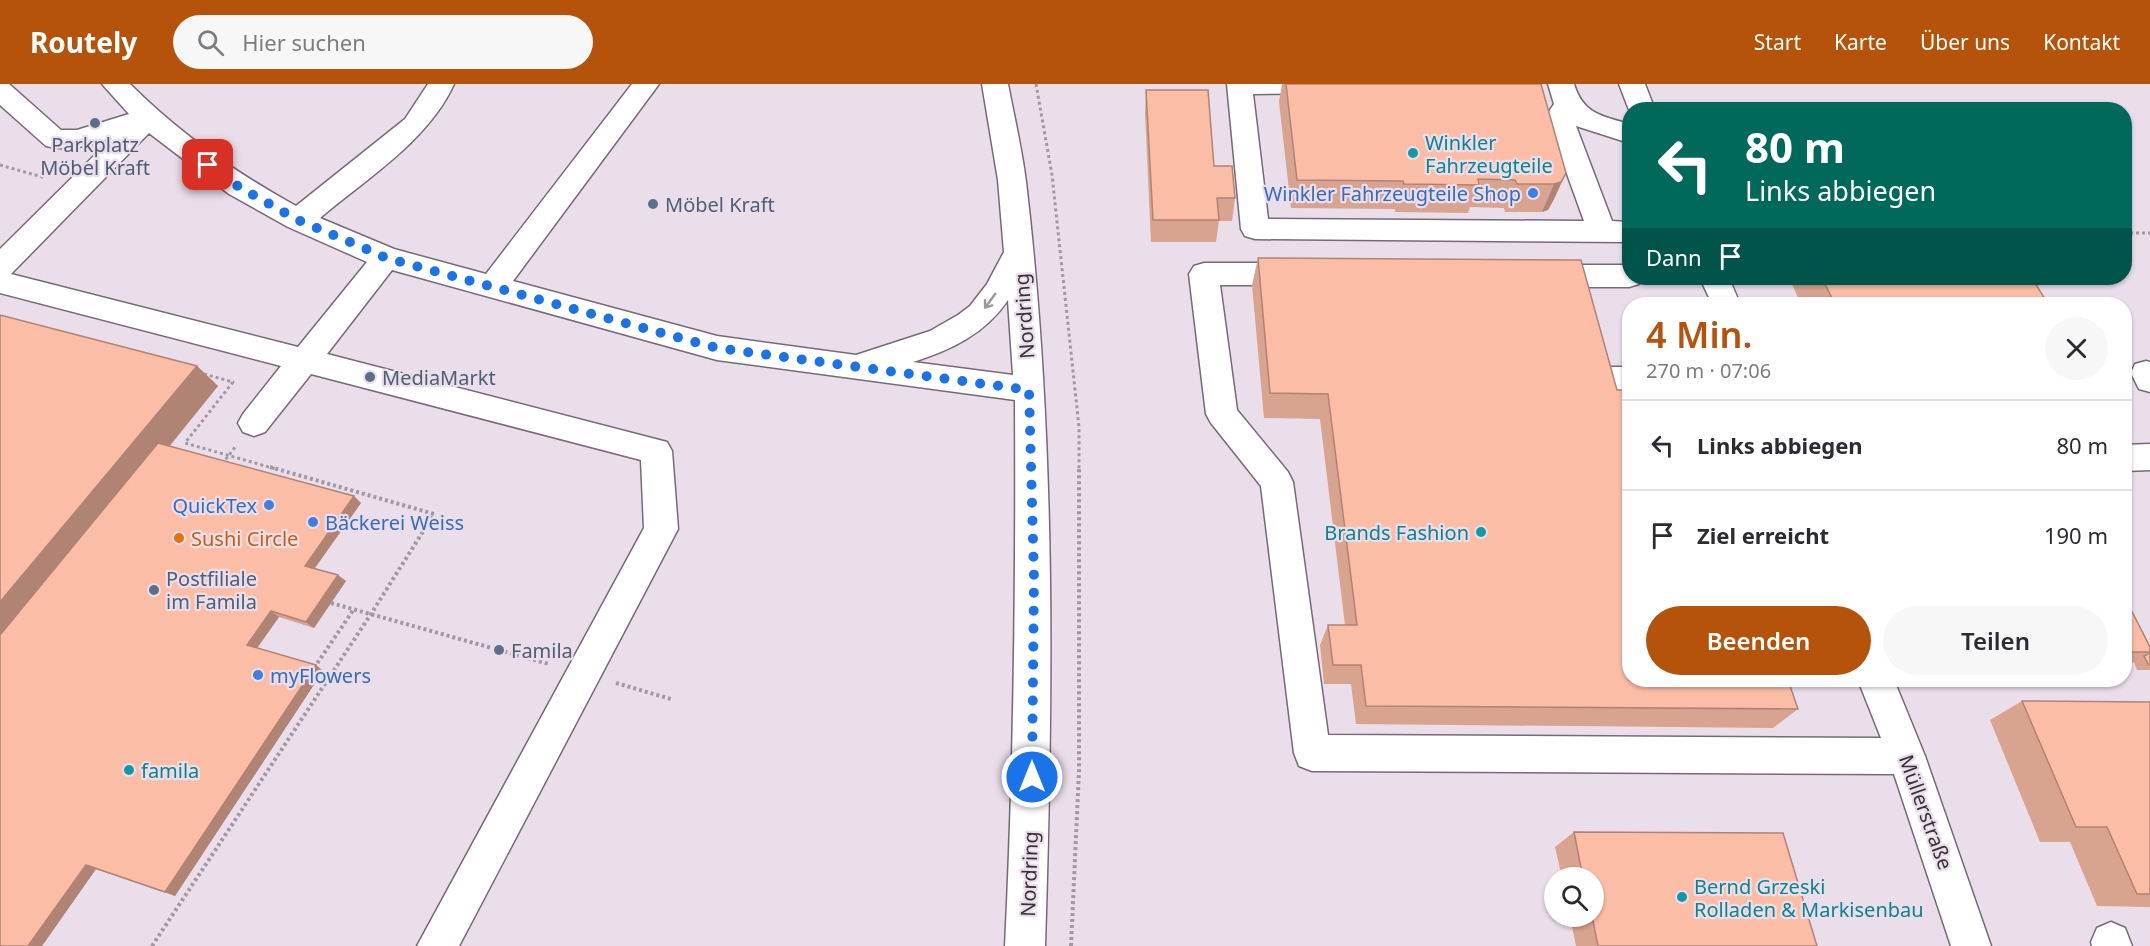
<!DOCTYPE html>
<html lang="de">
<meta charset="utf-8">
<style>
body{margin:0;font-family:"Noto Sans",sans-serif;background:#f7f7f7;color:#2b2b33;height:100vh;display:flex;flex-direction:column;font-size:22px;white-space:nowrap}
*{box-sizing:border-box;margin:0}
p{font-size:20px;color:#7c7c81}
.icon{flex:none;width:33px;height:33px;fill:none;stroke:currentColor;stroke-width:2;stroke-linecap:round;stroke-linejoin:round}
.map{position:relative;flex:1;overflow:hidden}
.details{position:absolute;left:1622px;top:213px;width:510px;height:390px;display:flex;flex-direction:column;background:#fff;border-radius:24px;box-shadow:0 2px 4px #0004}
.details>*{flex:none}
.banner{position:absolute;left:1622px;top:18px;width:510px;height:183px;border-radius:24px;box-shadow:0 2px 4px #0004;background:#00695c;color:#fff;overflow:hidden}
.fabs{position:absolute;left:1544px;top:783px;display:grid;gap:12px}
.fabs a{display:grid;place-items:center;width:60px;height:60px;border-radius:50%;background:#fff;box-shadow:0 2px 4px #0004;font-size:30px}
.pin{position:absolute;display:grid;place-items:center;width:51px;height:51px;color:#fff;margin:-26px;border-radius:12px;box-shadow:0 3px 9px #0006}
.me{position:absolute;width:66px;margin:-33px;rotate:0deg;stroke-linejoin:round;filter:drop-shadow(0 0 4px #0008)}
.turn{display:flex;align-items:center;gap:21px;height:126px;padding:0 24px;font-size:27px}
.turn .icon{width:78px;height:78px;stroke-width:2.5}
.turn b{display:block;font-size:42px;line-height:51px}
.then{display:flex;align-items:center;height:57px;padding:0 24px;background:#0003;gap:12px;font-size:22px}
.round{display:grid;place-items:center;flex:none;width:63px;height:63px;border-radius:32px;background:#f7f7f7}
.summary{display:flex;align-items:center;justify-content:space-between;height:102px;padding:0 24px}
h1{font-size:36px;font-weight:600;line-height:45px;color:#b45309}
.cta{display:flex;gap:12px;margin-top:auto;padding:12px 24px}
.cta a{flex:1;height:69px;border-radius:36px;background:#b45309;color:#fff;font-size:24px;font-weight:600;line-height:69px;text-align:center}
.cta a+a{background:#f7f7f7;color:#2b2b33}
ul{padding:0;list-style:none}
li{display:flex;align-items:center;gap:18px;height:90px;padding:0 24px;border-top:2px solid #e1e1e2}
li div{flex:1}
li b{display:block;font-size:22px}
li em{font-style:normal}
header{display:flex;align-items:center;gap:36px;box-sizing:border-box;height:84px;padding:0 30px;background:#b45309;color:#fff}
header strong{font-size:28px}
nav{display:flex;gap:33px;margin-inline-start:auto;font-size:21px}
.search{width:420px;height:54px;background:#f7f7f7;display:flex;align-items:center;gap:15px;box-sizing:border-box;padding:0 21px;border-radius:33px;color:#7c7c81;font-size:22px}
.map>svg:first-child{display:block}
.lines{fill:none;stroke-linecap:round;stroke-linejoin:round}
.minor-casing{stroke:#766a76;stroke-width:3}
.path-far1{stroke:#a298a2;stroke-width:3;stroke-dasharray:3 3;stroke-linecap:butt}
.path{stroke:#a298a2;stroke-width:4;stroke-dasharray:3 3;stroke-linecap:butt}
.minor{fill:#fff;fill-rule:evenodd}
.wall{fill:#d8a38f}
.shaded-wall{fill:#b08474}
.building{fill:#fbbda6;stroke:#b08474;stroke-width:1.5}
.oneway{stroke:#9a989a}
.route{stroke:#1a73e8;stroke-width:10;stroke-dasharray:0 18}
.service-dot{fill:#5c6f8a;stroke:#ebdeeb;stroke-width:2}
.culture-dot{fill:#0f9aa8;stroke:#ebdeeb;stroke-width:2}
.shop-dot{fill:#3f7fe0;stroke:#ebdeeb;stroke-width:2}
.food-dot{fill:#e8710a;stroke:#ebdeeb;stroke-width:2}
.labels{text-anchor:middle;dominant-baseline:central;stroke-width:4.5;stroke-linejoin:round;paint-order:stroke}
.culture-label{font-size:20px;fill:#0d838f;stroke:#ebdeeb;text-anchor:start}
.service-label{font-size:20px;fill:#4e5e75;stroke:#ebdeeb;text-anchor:start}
.shop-label{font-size:20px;fill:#366cbe;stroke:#ebdeeb;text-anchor:end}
.street-label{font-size:20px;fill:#363136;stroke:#ebdeeb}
.food-label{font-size:20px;fill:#c56008;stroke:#ebdeeb;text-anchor:start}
</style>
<header>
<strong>Routely</strong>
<div class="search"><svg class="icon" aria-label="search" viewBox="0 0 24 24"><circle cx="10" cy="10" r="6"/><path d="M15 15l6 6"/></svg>Hier suchen</div>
<nav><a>Start</a><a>Karte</a><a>Über uns</a><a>Kontakt</a></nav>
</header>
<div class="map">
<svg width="2150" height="862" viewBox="0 0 2150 862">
<rect width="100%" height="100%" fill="#ebdeeb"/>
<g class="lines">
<g class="minor-casing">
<g id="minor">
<path d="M0,0H9L61,46H77L129,30L102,0H130C179,49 236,89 296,122L405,35L428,0H454C429,56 366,95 320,134L394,165L486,190L632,0H659L513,197L717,252L856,271L930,247L958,231L970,222L987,200L1004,168L998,96L982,0H1008C1014,32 1022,65 1026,98C1056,351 1053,607 1045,862H1005C1014,680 1016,499 1015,316L717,276L392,186L327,270L667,358L672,367L678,445L459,862H417L644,444L641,376L311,290L265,348L254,352L243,348L238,339L243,330L281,282L0,209V165L112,54C90,61 69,68 46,62L0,21ZM149,49L229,110L288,143L367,178L298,263L11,190ZM1008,216L1013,291L913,278C951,266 985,250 1008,216Z"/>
<path d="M1227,0H1373L1369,6L1360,9L1253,10L1268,135L1584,137L1546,32L1554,20L1548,0H1574C1583,30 1602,32 1629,40V59L1576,42L1612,137L1629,138V158L1255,155L1245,152L1241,145Z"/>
<polygon points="1619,0 1645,0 1655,26 1629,26"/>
<polygon points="1204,179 1299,179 1309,182 1314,190 1309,198 1299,201 1220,201 1237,326 1288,388 1293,398 1328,651 1881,654 1858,596 1894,596 1925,672 1991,862 1951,862 1894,690 1312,687 1299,682 1294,669 1261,402 1211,339 1206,330 1189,190 1194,182"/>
<polygon points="1539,181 1629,181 1629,194 1643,194 1639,200 1629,203 1539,203 1529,200 1524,192 1529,184"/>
<polygon points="1700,194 1729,194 1740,220 1712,220"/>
<polygon points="2146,277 2150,278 2150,308 2139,305 2131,289 2135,280"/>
<polygon points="1607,283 1629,283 1629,307 1607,307 1596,304 1592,295 1596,286"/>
<polygon points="2150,360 2150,386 2124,387 2124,361"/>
<polygon points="2111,838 2125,844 2132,862 2092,862 2091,858 2097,844"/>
</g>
</g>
<g class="path-far1">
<polyline points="1036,0 1052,91 1079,343 1079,385"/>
<polyline points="0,81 46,94"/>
<polyline points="2124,149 2150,149"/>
<polyline points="204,290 233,298 185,359 276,385"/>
<polyline points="222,380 236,362"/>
</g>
<g class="path">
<polyline points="331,519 549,580"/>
<polyline points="314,584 354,525"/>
<polyline points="616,599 671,615"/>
<polyline points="152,862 371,530 434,430 270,383"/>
<polyline points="1071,862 1079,687 1079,383"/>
</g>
<use href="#minor" class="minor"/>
</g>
<g class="wall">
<polygon points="1282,0 1541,0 1566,89 1553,117 1548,126 1542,128 1505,128 1504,124 1470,123 1468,129 1395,128 1395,125 1291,124 1279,18"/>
<polygon points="1146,6 1214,82 1235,114 1232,137 1219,137 1216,158 1151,158 1145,29"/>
<polygon points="1258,174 1629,596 1798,625 1773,644 1356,640 1351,600 1324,600 1320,561 1328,541 1345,541 1320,335 1264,334 1252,201"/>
<polygon points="1789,194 2032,194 2048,220 1801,220"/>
<polygon points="0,231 197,282 218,302 170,362 361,419 315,484 346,497 314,544 279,533 257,564 316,581 323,587 175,812 96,785 42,862 0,862"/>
<polygon points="2124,512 2150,563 2150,586 2137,586 2134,578 2124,583"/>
<polygon points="2022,617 2150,618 2150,823 2097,822 2070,758 2040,758 1990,636"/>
<polygon points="1574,748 1817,862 1576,862 1570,832 1593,832 1593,794 1562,794 1555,763"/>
</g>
<g class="shaded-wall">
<polygon points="1566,89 1553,117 1548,126 1542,128 1554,100"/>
<polygon points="197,282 218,302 0,570 0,518"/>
<polygon points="354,412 361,419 312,488 305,482"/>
<polygon points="338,491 346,497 314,544 306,538"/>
<polygon points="271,527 279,533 255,567 247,561"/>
<polygon points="316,581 323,587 175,812 165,808"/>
<polygon points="86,781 96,785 42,862 28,862"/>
</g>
<g class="building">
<polygon points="1286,0 1541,0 1566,89 1561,98 1554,100 1517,100 1515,96 1478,95 1479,101 1404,100 1403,97 1297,96"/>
<polygon points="1146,6 1208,6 1214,82 1232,82 1235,114 1217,114 1219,136 1153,136"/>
<polygon points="1258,174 1581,176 1617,306 1629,306 1629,596 1788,596 1798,625 1366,622 1361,581 1333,581 1328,541 1357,541 1328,310 1270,309"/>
<polygon points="1822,194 2032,194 2048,220 1835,220"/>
<polygon points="0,231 197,282 0,518"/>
<polygon points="158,359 354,412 305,482 338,491 306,538 271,527 247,561 316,581 165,808 86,781 28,862 0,862 0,551"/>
<polygon points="2124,512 2150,563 2150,568 2124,568"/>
<polygon points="2150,569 2150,580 2148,580 2144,572"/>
<polygon points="2022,617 2150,618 2150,810 2137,810 2107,743 2076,743"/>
<polygon points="1574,748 1783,749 1817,862 1598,862 1592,832 1593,832 1593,794 1583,794"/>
</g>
<defs><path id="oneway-shaft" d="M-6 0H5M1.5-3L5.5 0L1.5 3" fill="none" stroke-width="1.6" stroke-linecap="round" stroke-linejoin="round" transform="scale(1.5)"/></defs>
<use class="oneway" href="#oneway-shaft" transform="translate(990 217) rotate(126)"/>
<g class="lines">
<polyline class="route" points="208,81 239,103 298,136 364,164 386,174 493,203 717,264 1029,306 1034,494 1032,693"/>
</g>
<g class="service-dot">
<circle cx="95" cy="39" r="6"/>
<circle cx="653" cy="120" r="6"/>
<circle cx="370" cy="293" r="6"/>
<circle cx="154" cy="506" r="6"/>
<circle cx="499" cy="566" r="6"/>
</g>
<g class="culture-dot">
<circle cx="1413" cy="69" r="6"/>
<circle cx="1481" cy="448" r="6"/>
<circle cx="129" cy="686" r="6"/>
<circle cx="1682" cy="813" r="6"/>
</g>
<g class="shop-dot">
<circle cx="1533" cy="109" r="6"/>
<circle cx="269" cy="421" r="6"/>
<circle cx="313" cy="438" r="6"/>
<circle cx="258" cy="591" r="6"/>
</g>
<circle class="food-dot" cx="179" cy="454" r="6"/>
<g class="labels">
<g class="culture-label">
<text x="1425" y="58">Winkler<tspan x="1425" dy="23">Fahrzeugteile</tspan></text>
<text x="1469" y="448" text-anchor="end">Brands Fashion</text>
<text x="141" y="686">famila</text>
<text x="1694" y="802">Bernd Grzeski<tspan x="1694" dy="23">Rolladen &amp; Markisenbau</tspan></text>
</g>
<g class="service-label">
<text x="95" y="60" text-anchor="middle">Parkplatz<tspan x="95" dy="23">Möbel Kraft</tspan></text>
<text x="665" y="120">Möbel Kraft</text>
<text x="382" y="293">MediaMarkt</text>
<text x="166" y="494">Postfiliale<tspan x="166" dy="23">im Famila</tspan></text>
<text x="511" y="566">Famila</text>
</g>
<g class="shop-label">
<text x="1521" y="109">Winkler Fahrzeugteile Shop</text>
<text x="257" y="421">QuickTex</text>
<text x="325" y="438" text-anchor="start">Bäckerei Weiss</text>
<text x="270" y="591" text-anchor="start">myFlowers</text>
</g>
<g class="street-label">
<text transform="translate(1024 232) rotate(-94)">Nordring</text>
<text transform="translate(1926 728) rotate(70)">Müllerstraße</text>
<text transform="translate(1029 790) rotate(-88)">Nordring</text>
</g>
<g class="food-label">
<text x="191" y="454">Sushi Circle</text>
</g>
</g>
</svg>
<div class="fabs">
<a><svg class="icon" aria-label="search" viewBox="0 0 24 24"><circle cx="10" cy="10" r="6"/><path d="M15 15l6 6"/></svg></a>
</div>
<div class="pin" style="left:208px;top:81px;background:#d93025"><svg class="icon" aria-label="arrive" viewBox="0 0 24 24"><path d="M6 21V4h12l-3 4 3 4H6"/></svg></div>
<svg class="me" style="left:1032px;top:693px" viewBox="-20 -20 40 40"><circle r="17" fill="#1a73e8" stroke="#fff" stroke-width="3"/><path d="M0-11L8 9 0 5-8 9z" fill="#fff"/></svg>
<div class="banner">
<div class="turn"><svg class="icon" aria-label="left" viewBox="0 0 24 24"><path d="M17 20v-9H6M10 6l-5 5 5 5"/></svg><div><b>80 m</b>Links abbiegen</div></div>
<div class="then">Dann<svg class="icon" aria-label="arrive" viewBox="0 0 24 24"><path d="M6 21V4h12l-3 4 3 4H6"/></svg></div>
</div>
<section class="details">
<div class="summary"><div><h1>4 Min.</h1><p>270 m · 07:06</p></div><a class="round"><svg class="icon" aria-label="close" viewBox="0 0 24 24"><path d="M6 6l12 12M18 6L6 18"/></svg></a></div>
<ul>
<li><svg class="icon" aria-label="left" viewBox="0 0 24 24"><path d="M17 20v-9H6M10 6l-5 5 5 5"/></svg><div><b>Links abbiegen</b></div><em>80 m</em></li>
<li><svg class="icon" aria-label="arrive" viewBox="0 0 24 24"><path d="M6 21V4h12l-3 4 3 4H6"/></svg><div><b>Ziel erreicht</b></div><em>190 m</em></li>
</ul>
<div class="cta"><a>Beenden</a><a>Teilen</a></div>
</section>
</div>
